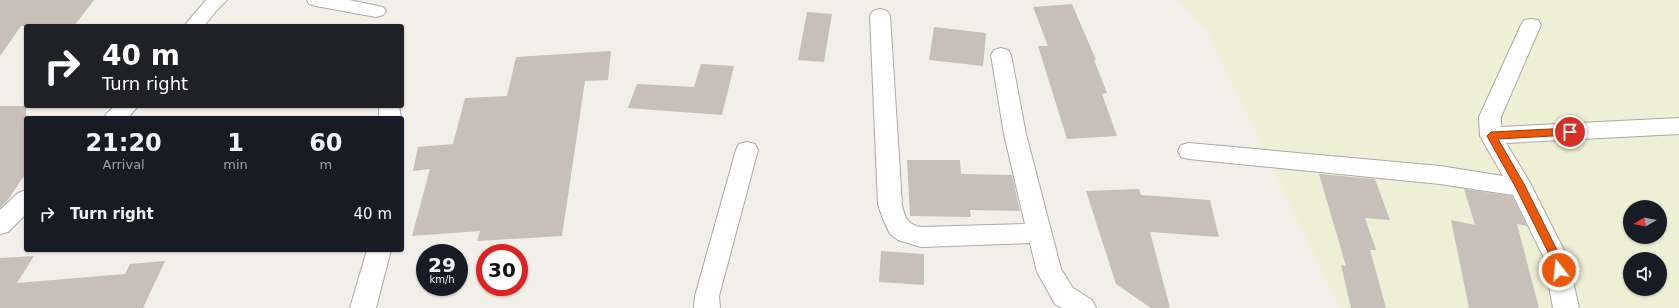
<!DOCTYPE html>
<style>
body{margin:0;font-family:"DejaVu Sans",sans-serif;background:#242831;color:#f1f3f6;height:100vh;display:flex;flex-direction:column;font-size:15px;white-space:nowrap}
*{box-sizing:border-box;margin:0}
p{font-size:13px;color:#9ea1a6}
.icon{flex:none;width:22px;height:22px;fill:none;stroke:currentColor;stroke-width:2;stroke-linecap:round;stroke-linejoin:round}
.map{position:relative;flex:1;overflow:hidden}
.panel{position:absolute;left:24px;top:116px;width:380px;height:136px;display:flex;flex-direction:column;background:#171b24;border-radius:4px;box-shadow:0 1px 3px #0004}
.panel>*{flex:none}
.top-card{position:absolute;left:24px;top:24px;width:380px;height:84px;border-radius:4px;box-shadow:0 1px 3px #0004;background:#202124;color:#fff;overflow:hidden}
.needle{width:26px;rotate:260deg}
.buttons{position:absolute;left:1623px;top:200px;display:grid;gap:8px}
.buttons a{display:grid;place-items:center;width:44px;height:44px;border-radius:50%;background:#171b24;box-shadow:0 1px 3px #0004;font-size:20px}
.speed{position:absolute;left:416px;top:244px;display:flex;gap:8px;font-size:20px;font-weight:700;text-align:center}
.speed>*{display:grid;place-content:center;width:52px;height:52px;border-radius:50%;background:#171b24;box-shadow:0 1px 3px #0004;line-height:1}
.speed small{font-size:10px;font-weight:400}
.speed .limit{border:6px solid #d22;background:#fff;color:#111}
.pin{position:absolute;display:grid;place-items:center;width:34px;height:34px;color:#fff;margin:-17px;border:2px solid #fff;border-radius:50%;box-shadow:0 1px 4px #0007}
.me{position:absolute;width:44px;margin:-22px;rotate:344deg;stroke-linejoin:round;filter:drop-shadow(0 0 3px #0008)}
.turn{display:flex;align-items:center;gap:14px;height:84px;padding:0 12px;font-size:18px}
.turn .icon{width:52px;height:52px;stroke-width:2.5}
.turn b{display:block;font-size:28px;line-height:34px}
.eta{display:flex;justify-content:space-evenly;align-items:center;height:68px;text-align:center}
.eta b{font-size:24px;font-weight:800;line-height:28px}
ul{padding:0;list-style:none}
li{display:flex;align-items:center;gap:12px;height:60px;padding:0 12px}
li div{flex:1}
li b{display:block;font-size:15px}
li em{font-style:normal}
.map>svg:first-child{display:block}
.farmland{fill:#eef0d5;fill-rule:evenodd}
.building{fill:#c7bfb8}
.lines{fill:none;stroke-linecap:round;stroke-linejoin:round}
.minor-casing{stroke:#a9a9a9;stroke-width:2}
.minor{fill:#fff;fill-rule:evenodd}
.route{fill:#ea580c;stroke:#983908}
</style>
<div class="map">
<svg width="1679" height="308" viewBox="0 0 1679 308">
<rect width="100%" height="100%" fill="#f2efe9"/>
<path class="farmland" d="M1178,0H1679V308H1340L1205,28ZM1630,207H1660V237H1630ZM1630,259H1660V289H1630Z"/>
<g class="building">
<polygon points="0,0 94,0 74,26 21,26 0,56"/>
<polygon points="1072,4 1096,60 1094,60 1107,93 1102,94 1117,136 1067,139 1038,46 1048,46 1033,7"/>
<polygon points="807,12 832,14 824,62 798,60"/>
<polygon points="934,27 986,33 983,66 929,60"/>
<polygon points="611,51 608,80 585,81 562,236 477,241 480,231 412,236 430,169 413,171 418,147 453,144 465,98 507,96 516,57"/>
<polygon points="701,64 734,66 722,115 628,108 637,84 694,87"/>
<polygon points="0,106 26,106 26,173 7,201 0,208"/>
<polygon points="907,160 960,160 961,174 1012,175 1020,211 970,210 971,217 910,216"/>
<polygon points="1319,174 1375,179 1390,220 1365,218 1376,250 1370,250 1386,308 1351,308 1341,265 1346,266"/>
<polygon points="1139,189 1141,195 1210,200 1219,237 1150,232 1170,308 1151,308 1116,284 1086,191"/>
<polygon points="1464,189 1512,196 1527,226 1517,224 1539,308 1469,308 1451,220 1475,225"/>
<polygon points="881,251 924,254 924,285 879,282"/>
<polygon points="34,256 17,283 125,274 130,264 165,261 143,308 0,308 0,258"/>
</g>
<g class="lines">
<g class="minor-casing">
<g id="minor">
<polygon points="206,0 227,0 216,11 204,26 184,26"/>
<polygon points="307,0 349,0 383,7 386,11 383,15 376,17 316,6 309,4"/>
<path d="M880,9L887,11L890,15L902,205C905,218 907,224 921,227L1025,224L1004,134L991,55L994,50L1001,48L1008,50L1011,55L1026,134L1061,269L1073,288L1092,300L1096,308H1062L1055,304L1037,272L1030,243L921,247L898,240L890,234L883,219L878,205L870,15L873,11Z"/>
<polygon points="1531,19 1538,20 1541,25 1501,117 1501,127 1679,118 1679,134 1506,143 1529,181 1568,258 1579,308 1553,308 1544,258 1513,195 1440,184 1189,159 1181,157 1178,151 1181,145 1189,143 1440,166 1503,176 1480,136 1479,117 1521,25 1524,20"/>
<polygon points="115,106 138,106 128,118 104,118 107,113"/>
<polygon points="379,106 399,106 401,118 379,118"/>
<polygon points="747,142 755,144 758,150 719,296 720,308 694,308 695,296 736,150 739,144"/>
<polygon points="26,190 26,214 8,232 0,234 0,210 18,193"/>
<polygon points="367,250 391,250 376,308 350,308"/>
</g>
</g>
<use href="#minor" class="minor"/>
</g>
<polygon class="route" points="1570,128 1574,132 1570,135 1498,139 1524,184 1561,258 1564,270 1562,273 1559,275 1555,273 1551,258 1516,188 1487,136 1491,132"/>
</svg>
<div class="buttons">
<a><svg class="needle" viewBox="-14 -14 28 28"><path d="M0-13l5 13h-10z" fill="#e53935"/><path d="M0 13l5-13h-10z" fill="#9ea1a6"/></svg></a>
<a><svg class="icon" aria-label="sound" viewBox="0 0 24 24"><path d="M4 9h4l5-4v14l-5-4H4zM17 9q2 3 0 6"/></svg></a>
</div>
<div class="speed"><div>29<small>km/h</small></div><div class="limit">30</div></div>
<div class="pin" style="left:1570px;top:132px;background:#d93025"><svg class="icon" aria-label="arrive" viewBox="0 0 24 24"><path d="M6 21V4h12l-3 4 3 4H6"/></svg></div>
<svg class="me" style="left:1559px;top:270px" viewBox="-20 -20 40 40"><circle r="17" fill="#ea580c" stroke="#fff" stroke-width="3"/><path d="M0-11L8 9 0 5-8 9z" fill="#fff"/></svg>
<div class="top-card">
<div class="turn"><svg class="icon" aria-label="right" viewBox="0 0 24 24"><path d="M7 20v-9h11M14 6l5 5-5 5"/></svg><div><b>40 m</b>Turn right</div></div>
</div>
<section class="panel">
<div class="eta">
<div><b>21:20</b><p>Arrival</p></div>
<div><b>1</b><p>min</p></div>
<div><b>60</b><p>m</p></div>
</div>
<ul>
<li><svg class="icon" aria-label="right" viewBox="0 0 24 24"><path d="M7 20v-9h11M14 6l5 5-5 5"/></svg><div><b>Turn right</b></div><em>40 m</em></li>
</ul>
</section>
</div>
